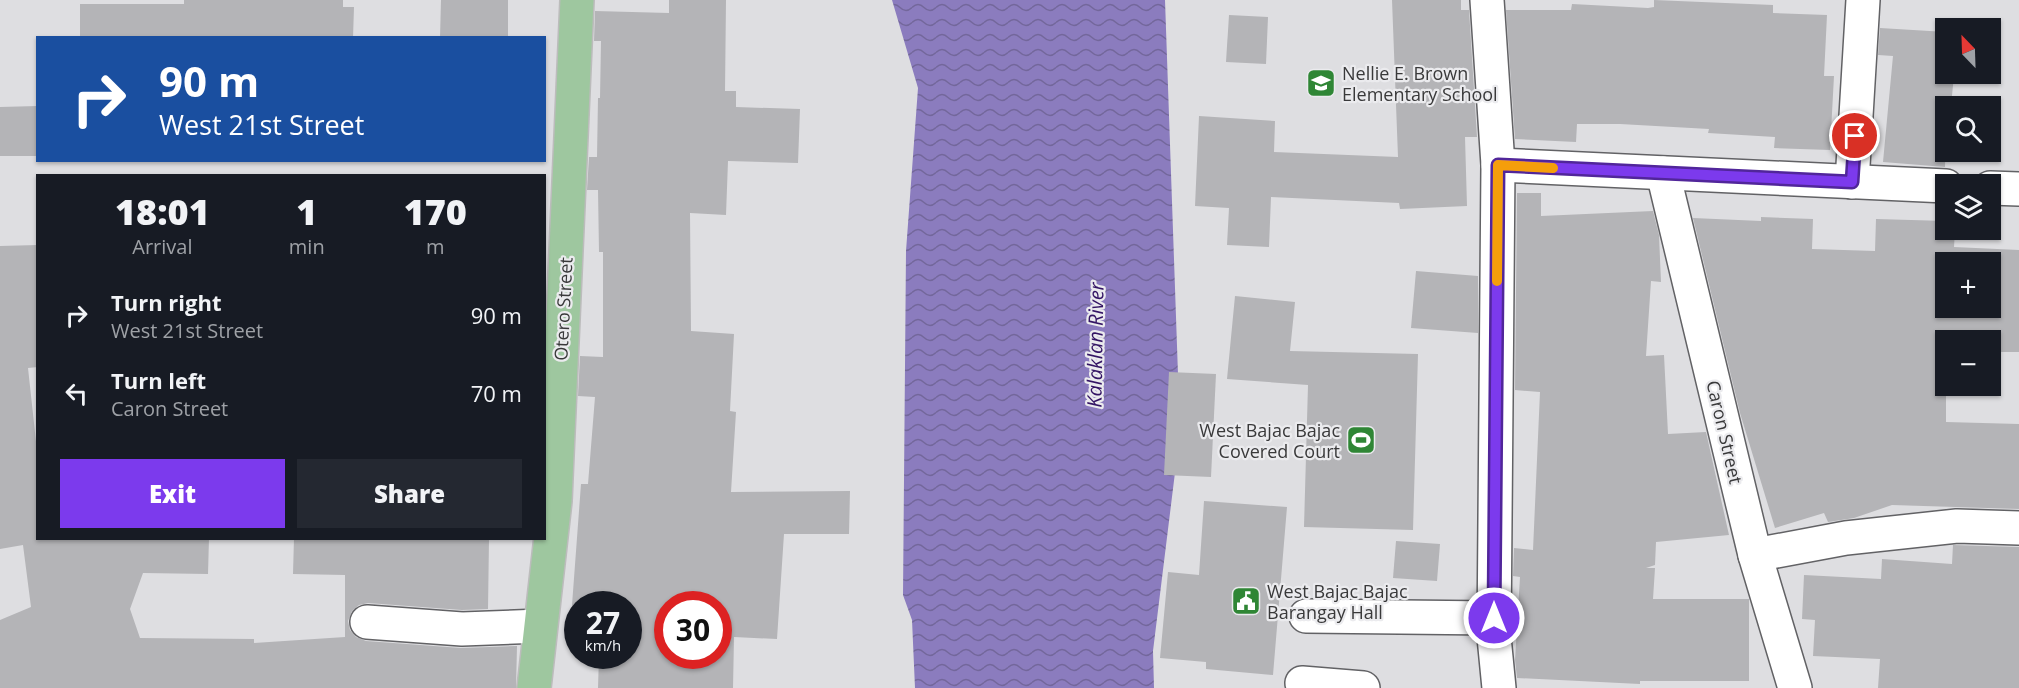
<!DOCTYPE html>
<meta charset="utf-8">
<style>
body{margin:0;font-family:"Open Sans",sans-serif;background:#242831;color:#f1f3f6;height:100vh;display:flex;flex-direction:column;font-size:22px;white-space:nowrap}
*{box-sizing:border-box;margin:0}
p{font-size:20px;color:#9ea1a6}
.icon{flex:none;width:33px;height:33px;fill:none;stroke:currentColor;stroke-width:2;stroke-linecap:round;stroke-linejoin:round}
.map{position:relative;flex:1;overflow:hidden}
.panel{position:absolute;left:36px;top:174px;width:510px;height:366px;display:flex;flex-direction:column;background:#171b24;border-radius:0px;box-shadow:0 2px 4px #0004}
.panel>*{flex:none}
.banner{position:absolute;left:36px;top:36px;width:510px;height:126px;border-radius:0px;box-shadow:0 2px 4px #0004;background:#1a4fa0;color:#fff;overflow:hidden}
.needle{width:39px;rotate:337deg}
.tools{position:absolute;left:1935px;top:18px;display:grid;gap:12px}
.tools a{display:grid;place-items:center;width:66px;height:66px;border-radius:0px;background:#171b24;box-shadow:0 2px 4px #0004;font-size:30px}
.speed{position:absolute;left:564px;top:591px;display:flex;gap:12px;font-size:30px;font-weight:700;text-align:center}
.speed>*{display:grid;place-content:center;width:78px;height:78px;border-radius:50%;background:#171b24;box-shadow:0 2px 4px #0004;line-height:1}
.speed small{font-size:15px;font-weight:400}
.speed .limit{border:9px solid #d22;background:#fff;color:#111}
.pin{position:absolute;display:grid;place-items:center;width:51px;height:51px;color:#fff;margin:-26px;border:3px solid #fff;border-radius:50%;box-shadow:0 2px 6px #0007}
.me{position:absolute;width:66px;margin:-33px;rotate:0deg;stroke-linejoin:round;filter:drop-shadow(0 0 4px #0008)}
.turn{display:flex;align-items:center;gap:21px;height:126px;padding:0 24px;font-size:27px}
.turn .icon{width:78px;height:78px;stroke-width:2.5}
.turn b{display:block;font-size:42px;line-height:51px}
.eta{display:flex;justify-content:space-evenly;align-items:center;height:102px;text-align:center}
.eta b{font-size:36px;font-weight:800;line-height:42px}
.cta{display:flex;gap:12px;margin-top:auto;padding:12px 24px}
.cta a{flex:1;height:69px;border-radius:0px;background:#7c3aed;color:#fff;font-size:24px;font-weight:800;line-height:69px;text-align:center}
.cta a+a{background:#242831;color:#f1f3f6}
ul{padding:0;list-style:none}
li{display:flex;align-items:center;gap:18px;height:78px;padding:0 24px}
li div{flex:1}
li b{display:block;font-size:22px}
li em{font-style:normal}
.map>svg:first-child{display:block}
.water{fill:url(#water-waves)}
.building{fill:#b4b4b7;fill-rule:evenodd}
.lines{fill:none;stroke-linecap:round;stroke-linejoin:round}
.minor-casing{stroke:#626265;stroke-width:36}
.major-casing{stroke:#bcbcbc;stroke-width:36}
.minor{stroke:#fff;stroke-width:33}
.major{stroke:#9ec79f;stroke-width:33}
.route-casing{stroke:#51269a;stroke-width:15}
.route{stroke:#7c3aed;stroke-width:10}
.slow{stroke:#f59e0b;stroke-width:10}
.labels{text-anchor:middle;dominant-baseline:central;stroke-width:4.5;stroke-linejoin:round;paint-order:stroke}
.poi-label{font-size:18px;fill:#39393a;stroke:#ebebee;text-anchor:start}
.street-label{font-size:18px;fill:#39393a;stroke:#ebebee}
.water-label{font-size:20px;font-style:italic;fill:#331464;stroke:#ebebee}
</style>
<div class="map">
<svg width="2019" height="688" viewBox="0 0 2019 688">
<defs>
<pattern id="water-waves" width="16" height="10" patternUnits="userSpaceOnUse" patternTransform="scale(1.5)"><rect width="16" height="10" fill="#8b7cbe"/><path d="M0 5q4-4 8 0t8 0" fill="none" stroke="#73679b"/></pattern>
</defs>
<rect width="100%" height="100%" fill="#dedee1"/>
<polygon class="water" points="892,0 1165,0 1180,432 1153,651 1154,688 915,688 912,620 903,595 906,251 918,88"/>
<g class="building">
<polygon points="184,0 343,0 343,7 354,7 353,38 80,38 80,4 184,4"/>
<polygon points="441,0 508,0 508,38 440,38"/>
<path d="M669,0H726L725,91H736V107L800,109L798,163L728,161L726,215L690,213L691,331L734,334L730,411L736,412L731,492L850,491L849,534H784L777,639L734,637L733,688H598L599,656H628V604H578V633L570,632L581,484H588L595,397L578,396L580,356L603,357V252H599L598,190H587L589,157H597L598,98H600L601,41H594L595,11L669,13ZM668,604H718V656H668Z"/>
<polygon points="1392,0 1461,0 1461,10 1469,10 1477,137 1465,137 1467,206 1400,209 1399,203 1271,197 1269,247 1227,245 1229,208 1195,206 1199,116 1275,121 1274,152 1398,157"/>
<polygon points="1654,0 1773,5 1773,13 1827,15 1824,76 1834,76 1830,150 1774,148 1775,137 1708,133 1709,129 1620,124 1577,124 1576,142 1515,139 1506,10 1571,10 1572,4 1648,8 1654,7"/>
<polygon points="1229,15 1268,17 1266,64 1226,62"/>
<polygon points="1880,28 1946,32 1946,74 1954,75 1951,106 1946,106 1945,167 1883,162 1893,56 1878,55"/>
<polygon points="38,106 38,156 0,156 0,107"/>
<polygon points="1517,193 1541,193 1541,216 1653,211 1659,235 1661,282 1651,281 1646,356 1664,355 1668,434 1706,432 1729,535 1656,542 1655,565 1646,568 1655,568 1653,599 1749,599 1749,681 1640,681 1640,684 1517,678 1515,660 1520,577 1513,576 1514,548 1533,550 1540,392 1515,390"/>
<path d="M1761,217L1813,219L1812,249L1875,251L1876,219L1946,221V230H1955L1954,247L2019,250V352H1990V340H1946V422L2019,424V509L1892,505L1854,518L1828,522L1824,513L1775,528L1740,413L1693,218L1761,221ZM1946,262H1990V308H1946Z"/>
<polygon points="38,245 38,367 28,368 38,460 38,538 209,538 208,574 143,573 130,609 140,638 254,639 254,643 345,637 345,575 293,574 294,538 489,539 488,609 462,610 368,603 359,605 352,611 348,621 350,630 356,637 366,641 461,648 517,646 516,688 0,688 0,620 31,607 23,545 0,549 0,246"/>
<polygon points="1416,271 1478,276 1478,333 1411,328"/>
<polygon points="1235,296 1295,302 1290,351 1418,354 1413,530 1304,527 1308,385 1227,379"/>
<polygon points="1169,372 1216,374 1211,477 1164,475"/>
<polygon points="1204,501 1287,507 1273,675 1206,669 1206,662 1160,658 1168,572 1199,575"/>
<polygon points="1396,541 1440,544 1437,581 1393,578"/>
<polygon points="1953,545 2019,547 2019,688 1878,688 1880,659 1813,656 1815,620 1802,619 1804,575 1881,579 1882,559 1952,564"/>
</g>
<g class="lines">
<g class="minor-casing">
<g id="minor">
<polyline points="1487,0 1498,165 1494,637 1499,688"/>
<polyline points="1498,165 1946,186"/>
<polyline points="1663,173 1755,555 1795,688"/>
<polyline points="1852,182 1863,0"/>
<polyline points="1990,188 2019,189"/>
<polyline points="1755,555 1846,538 1957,526 2019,528"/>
<polyline points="1306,616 1494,618"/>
<polyline points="367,622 462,629 540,626"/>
<polyline points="1302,683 1363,688"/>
</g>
</g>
<g class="major-casing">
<polyline id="major" points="534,688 555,501 577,0"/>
</g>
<use href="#minor" class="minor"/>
<use href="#major" class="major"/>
</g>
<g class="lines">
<g class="route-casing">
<polyline id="route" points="1494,618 1498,165 1852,182 1855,136"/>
</g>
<use href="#route" class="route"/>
<polyline class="slow" points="1497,281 1498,165 1553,168"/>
</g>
<defs>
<g id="school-square" transform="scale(1.5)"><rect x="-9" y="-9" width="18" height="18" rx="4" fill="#2f8635" stroke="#ebebee"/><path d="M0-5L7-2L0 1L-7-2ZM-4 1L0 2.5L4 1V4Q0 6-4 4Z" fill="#fff"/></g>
<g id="stadium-square" transform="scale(1.5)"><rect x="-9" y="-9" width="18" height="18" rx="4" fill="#2f8635" stroke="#ebebee"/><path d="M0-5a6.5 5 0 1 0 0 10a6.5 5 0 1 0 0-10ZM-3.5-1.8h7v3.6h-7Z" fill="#fff"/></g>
<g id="civic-square" transform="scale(1.5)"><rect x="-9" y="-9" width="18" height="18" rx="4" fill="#2f8635" stroke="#ebebee"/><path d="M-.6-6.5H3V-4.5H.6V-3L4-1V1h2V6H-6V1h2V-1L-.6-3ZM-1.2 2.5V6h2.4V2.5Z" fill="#fff"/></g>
</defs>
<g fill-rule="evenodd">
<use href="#school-square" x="1321" y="83"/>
<use href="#stadium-square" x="1361" y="440"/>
<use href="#civic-square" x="1246" y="601"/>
</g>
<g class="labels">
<g class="poi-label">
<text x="1342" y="73">Nellie E. Brown<tspan x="1342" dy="21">Elementary School</tspan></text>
<text x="1340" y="430" text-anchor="end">West Bajac Bajac<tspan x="1340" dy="21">Covered Court</tspan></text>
<text x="1267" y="591">West Bajac Bajac<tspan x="1267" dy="21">Barangay Hall</tspan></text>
</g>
<g class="street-label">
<text transform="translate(563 309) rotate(-87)">Otero Street</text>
<text transform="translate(1725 432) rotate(77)">Caron Street</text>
</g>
<g class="water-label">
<text transform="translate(1095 345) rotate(-89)">Kalaklan River</text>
</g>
</g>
</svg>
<div class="tools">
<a><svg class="needle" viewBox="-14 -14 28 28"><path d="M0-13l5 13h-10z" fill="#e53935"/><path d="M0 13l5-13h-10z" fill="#9ea1a6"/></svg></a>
<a><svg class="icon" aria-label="search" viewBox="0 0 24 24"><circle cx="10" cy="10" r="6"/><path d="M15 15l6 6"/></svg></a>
<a><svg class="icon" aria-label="layers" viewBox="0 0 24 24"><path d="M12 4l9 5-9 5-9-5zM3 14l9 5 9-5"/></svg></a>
<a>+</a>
<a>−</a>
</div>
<div class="speed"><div>27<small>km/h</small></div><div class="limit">30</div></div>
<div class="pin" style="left:1855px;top:136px;background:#d93025"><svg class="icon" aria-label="arrive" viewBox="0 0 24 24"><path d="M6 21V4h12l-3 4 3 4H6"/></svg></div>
<svg class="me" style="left:1494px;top:618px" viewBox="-20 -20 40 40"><circle r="17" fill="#7c3aed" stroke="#fff" stroke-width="3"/><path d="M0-11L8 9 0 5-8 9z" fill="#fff"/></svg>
<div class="banner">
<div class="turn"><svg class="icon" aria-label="right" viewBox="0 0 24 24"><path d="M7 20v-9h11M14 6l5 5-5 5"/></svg><div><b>90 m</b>West 21st Street</div></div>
</div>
<section class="panel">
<div class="eta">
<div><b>18:01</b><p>Arrival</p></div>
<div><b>1</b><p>min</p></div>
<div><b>170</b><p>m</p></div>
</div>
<ul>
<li><svg class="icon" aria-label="right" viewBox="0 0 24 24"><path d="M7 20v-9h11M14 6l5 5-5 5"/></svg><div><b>Turn right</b><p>West 21st Street</p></div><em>90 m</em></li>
<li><svg class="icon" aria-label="left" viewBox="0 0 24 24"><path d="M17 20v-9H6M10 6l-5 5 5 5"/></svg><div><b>Turn left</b><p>Caron Street</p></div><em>70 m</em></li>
</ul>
<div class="cta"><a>Exit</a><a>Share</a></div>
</section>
</div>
